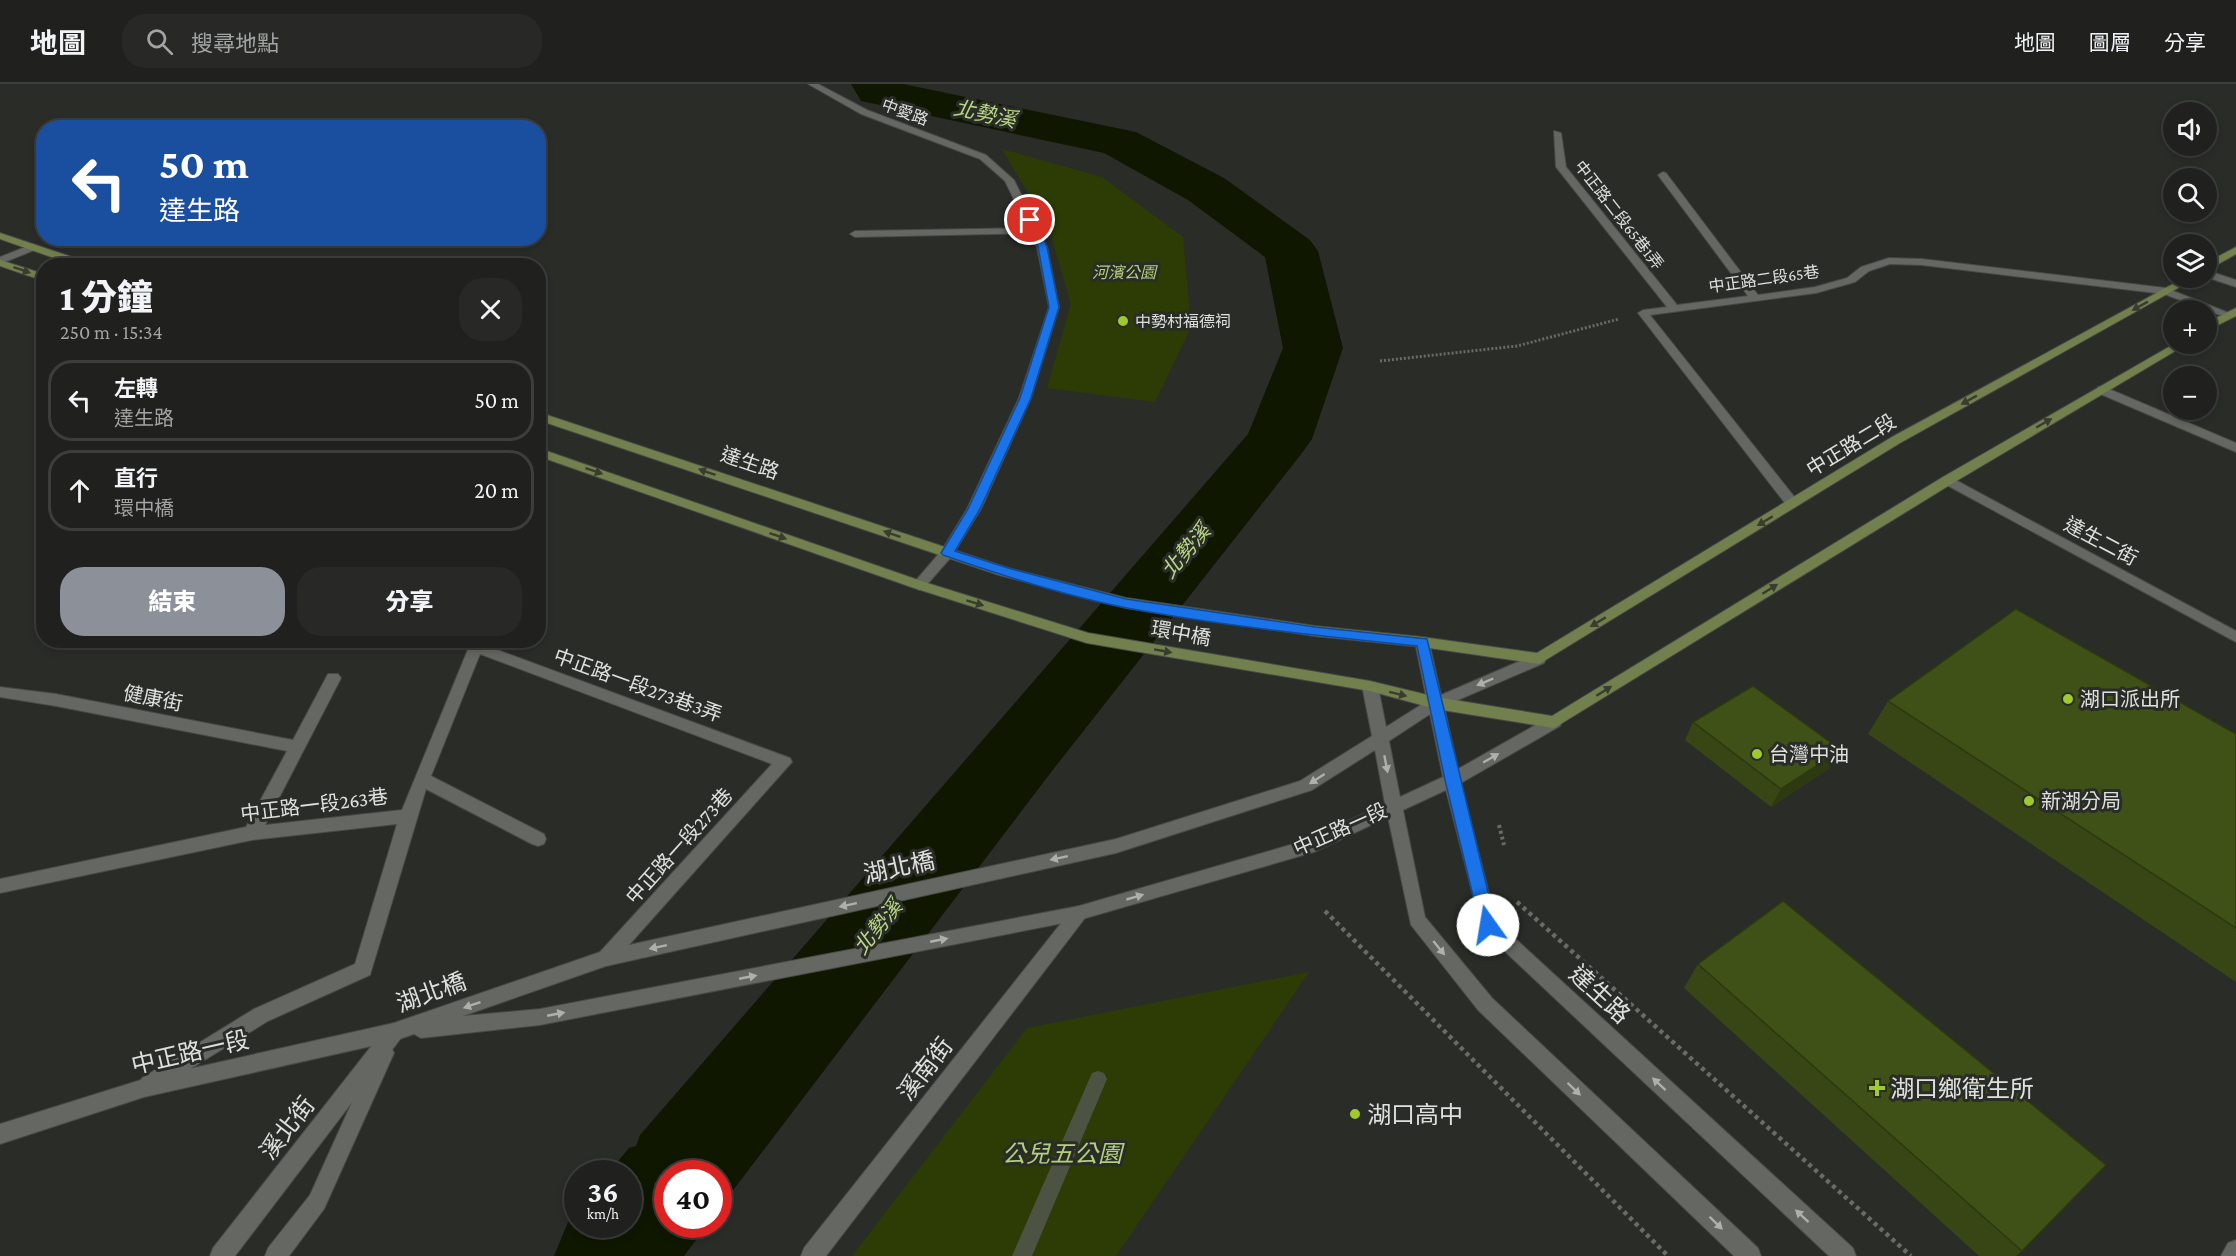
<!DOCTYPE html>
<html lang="zh-TW">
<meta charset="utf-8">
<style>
body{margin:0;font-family:"Crimson Pro","Noto Sans TC",serif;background:#282927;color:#f1f3f6;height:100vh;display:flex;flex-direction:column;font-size:22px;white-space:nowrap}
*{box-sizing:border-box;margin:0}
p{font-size:20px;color:#a2a3a4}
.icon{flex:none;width:33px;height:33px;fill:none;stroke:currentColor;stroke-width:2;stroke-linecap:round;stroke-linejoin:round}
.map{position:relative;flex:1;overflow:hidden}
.side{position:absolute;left:36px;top:174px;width:510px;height:390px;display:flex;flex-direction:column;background:#20211e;border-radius:24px;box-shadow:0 3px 9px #0003,0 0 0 2px #3d3e3c}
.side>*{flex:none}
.guide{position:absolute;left:36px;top:36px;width:510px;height:126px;border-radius:24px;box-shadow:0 3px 9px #0003,0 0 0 2px #3d3e3c;background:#1a4fa0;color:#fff;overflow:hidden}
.tools{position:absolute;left:2163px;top:18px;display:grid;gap:12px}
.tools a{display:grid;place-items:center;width:54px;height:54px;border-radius:50%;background:#20211e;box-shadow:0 3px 9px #0003,0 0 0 2px #3d3e3c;font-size:30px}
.speed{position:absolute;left:564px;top:1076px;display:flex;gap:12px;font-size:30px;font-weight:700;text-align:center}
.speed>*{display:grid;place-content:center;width:78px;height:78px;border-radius:50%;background:#20211e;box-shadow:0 3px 9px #0003,0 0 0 2px #3d3e3c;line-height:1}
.speed small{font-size:15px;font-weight:400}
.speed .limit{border:9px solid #d22;background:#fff;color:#111}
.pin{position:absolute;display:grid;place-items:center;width:51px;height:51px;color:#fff;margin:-26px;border:3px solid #fff;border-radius:50%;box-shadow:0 2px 6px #0007}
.me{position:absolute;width:66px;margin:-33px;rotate:347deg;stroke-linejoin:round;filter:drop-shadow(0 0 4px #0008)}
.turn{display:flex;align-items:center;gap:21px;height:126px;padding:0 24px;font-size:27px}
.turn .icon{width:78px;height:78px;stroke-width:2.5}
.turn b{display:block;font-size:42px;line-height:51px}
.round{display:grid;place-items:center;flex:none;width:63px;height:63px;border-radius:24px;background:#282927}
.summary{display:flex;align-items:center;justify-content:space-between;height:102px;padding:0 24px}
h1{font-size:36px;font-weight:800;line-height:45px}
.button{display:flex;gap:12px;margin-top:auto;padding:12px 24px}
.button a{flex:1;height:69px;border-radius:24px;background:#8c9099;color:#fff;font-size:24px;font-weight:800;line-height:69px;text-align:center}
.button a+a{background:#282927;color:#f1f3f6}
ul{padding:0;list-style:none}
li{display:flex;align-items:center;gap:18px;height:81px;margin:0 12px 9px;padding:0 12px;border:3px solid #3d3e3c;border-radius:24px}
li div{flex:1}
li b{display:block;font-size:22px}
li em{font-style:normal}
header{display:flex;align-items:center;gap:36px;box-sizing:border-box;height:84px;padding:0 30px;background:#20211e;border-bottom:2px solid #3d3e3c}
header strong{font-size:28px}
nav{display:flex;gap:33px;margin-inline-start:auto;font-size:21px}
.search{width:420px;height:54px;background:#282927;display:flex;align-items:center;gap:15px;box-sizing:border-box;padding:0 21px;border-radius:24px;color:#a2a3a4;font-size:22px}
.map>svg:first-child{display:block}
.green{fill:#2d3c05}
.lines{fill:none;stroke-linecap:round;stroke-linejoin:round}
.stream{fill:#4d5342;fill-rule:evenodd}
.river{fill:#0f1700;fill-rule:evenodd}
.service-casing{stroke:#484946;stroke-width:2}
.minor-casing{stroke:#484946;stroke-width:2}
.tertiary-casing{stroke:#484946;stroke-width:2}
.secondary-casing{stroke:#484946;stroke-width:2}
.path-far2{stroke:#696b67;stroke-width:3;stroke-dasharray:2 2;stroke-linecap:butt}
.path-far1{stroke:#696b67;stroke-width:4;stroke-dasharray:3 3;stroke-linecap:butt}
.path{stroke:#696b67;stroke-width:4.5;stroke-dasharray:4 4;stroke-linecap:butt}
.service{fill:#656762;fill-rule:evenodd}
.minor{fill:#656762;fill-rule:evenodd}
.tertiary{fill:#656762;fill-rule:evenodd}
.secondary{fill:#72804d;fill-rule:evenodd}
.wall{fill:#374614}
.shaded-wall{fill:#2d3910}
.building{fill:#405117;stroke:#2d3910;stroke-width:1.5}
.oneway{fill:#383d2f}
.oneway2{fill:#aeb0ac}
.route{fill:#1a73e8;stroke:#114b97;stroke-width:1.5}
.poi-dot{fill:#9fca2d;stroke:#2a2c28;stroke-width:2}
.labels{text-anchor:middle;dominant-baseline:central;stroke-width:6;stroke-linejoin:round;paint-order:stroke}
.far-street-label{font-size:16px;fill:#dfe0dd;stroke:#2a2c28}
.far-park-label{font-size:16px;font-style:italic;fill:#b3d07b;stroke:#2a2c28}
.far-poi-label{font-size:16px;fill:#dfe0dd;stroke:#2a2c28;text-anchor:start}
.street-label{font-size:20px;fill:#dfe0dd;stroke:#2a2c28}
.poi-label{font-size:20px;fill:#dfe0dd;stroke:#2a2c28;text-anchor:start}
.water-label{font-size:21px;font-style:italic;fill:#bad883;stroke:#2a2c28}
.near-street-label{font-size:24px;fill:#dfe0dd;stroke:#2a2c28}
.near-poi-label{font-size:24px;fill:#dfe0dd;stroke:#2a2c28;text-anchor:start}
.near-park-label{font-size:24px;font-style:italic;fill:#b3d07b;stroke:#2a2c28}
</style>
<header>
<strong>地圖</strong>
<div class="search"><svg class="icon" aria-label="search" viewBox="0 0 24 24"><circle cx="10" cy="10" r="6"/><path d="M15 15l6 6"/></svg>搜尋地點</div>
<nav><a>地圖</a><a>圖層</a><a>分享</a></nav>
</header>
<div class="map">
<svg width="2236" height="1172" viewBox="0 0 2236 1172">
<rect width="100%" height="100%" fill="#2a2c28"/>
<g class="green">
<polygon points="1002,65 1102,93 1183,153 1191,243 1155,318 1047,304 1071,220 1049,145"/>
<polygon points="1309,888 1116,1172 852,1172 1027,944"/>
</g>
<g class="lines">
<polygon class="stream" points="1098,987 1104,989 1107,995 1032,1172 1012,1172 1092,989"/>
<polygon class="river" points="851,0 903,0 1136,48 1224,94 1310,156 1318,167 1343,264 1312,355 1302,369 1052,687 718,1126 718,1089 668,1089 668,1140 708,1140 684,1172 554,1172 571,1131 578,1124 578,1140 628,1140 628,1089 608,1089 629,1064 636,1062 640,1051 1248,350 1283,264 1265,173 1188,116 1104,69 861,17"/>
<g class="service-casing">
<g id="service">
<polygon points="1554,47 1561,49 1566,83 1677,221 1748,212 1658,91 1663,88 1666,89 1758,211 1815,203 1847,194 1861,183 1889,174 1922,175 2166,204 2234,231 2233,233 2225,233 2164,210 1922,181 1890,180 1869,187 1855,198 1816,209 1650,231 1800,420 1793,424 1788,423 1638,229 1643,226 1667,223 1556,83"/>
<polygon points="1036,144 1041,147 1040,149 855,153 850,150 855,147"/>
<polygon points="476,558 790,674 792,678 612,880 606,882 600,880 597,874 600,868 772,680 480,570 431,692 544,750 546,755 544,760 538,762 532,760 426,705 370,891 268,937 156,1006 149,1009 142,1006 139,1000 142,994 254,925 355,880 397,740 252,756 0,809 0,795 246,743 287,667 56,622 51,620 48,616 51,612 56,610 293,656 328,590 338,590 341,594 265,741 402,726 469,563"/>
<polygon points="384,960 391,963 394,969 324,1125 289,1172 265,1172 268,1164 310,1111 377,963"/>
</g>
</g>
<g class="minor-casing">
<g id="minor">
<polygon points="808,0 818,0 867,26 986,71 1014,96 1047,163 1059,223 1031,314 981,425 952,472 924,504 919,506 912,501 942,466 967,425 1019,314 1049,223 1037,163 1005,97 980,75 861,30"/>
<polygon points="33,160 38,163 37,165 0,180 0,173"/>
<polygon points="2206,186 2236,196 2236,203 2206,193"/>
<polygon points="2102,302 2236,359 2236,368 2098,309 2098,303"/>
<polygon points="1948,392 2236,547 2236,558 1943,399 1942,396 1943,393"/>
<polygon points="0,603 56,610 61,612 64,616 61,620 56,622 0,613"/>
<polygon points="1079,822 1085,824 1088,829 1085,834 826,1172 801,1172 804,1164 1073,824"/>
<polygon points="394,939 401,942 404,948 401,954 235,1172 210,1172 213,1164 387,942"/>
<polygon points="2236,1156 2236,1172 2221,1172 2228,1159"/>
</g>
</g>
<g class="tertiary-casing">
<path id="tertiary" d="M1422,553L1429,558L1441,611L1534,571L1539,570L1546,575L1544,579L1444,622L1458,685L1548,634H1560L1562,638L1560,642L1461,699L1496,837L1853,1164L1856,1172H1829L1482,846L1446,706L1403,726L1425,833L1492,914L1758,1164L1761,1172H1734L1478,926L1411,841L1388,733L1314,768L1079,836L540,941L421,954L414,950L394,957L144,1013L0,1060V1040L144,995L394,939L606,866L1116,755L1300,697L1372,652L1362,602L1365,598H1375L1378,602L1386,643L1427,617L1415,558ZM1430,630L1443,693L1400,713L1389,657ZM1375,666L1385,720L1304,757L1079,822L540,925L463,932L606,882L1116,769L1312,706Z"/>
</g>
<g class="secondary-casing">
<g id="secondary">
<polygon points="0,149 93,180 94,182 77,182 0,155"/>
<polygon points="2236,163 2236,170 2206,187 2206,179"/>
<polygon points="0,176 44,190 44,197 0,182"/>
<polygon points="2184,194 2196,194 1900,359 1539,580 1422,563 1315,552 1126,524 999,491 538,336 538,328 1008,484 1126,514 1315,542 1422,553 1537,569 1892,353"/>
<polygon points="2236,224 2236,232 2206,247 2206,239"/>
<polygon points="2174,260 2187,260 1953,399 1554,644 1436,625 1370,607 1087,559 914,504 538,372 538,364 924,498 1088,549 1370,597 1436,613 1552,632 1943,393"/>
</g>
</g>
<polyline class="path-far2" points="1380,277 1517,262 1619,235"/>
<polyline class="path-far1" points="1499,741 1504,761"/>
<g class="path">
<polyline points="1517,818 1911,1172"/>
<polyline points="1325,827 1668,1172"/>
</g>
<use href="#service" class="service"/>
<use href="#minor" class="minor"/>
<use href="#tertiary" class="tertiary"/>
<use href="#secondary" class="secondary"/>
</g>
<g class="wall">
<polygon points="1888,617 2236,650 2236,898 1868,650"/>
<polygon points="1693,638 1841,666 1830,684 1771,723 1685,656"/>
<polygon points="1698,880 2022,1167 2016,1172 1979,1172 1684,904"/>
</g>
<polygon class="shaded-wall" points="1841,666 1830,684 1771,723 1781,705"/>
<g class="building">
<polygon points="2016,525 2236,650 2236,844 1888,617"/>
<polygon points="1753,602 1841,666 1781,705 1693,638"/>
<polygon points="1783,817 2106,1081 2022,1167 1698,880"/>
</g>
<defs><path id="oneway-solid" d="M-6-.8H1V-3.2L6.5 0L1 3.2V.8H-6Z" transform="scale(1.5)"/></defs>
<g class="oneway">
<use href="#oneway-solid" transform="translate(22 186) rotate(19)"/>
<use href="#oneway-solid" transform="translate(2140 222) rotate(151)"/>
<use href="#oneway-solid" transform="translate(1969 316) rotate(151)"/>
<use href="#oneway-solid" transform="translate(2044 339) rotate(-30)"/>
<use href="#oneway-solid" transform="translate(594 387) rotate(19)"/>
<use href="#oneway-solid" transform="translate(707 388) rotate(-161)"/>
<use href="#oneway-solid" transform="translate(1765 437) rotate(149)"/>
<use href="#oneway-solid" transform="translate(892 450) rotate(-161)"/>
<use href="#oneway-solid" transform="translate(778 452) rotate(19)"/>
<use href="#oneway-solid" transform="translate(1770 505) rotate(-32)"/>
<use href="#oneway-solid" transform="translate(975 519) rotate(17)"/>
<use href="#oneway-solid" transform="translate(1598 538) rotate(149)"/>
<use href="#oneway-solid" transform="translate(1163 567) rotate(10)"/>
<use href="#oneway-solid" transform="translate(1604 607) rotate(-32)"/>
<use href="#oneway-solid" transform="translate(1398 610) rotate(14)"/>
</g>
<g class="oneway2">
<use href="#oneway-solid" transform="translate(1485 598) rotate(157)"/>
<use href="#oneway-solid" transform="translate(1491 674) rotate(-30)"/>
<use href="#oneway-solid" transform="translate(1386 680) rotate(79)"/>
<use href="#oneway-solid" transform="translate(1317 695) rotate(147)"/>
<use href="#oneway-solid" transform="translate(1059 774) rotate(168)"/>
<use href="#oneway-solid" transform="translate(1135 813) rotate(-16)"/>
<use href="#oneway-solid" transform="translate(848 821) rotate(168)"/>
<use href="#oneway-solid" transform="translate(939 856) rotate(-11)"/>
<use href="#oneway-solid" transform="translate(658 863) rotate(168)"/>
<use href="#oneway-solid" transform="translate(1439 864) rotate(51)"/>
<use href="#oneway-solid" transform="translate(748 893) rotate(-11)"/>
<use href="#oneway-solid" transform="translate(472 921) rotate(161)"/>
<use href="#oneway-solid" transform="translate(556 930) rotate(-11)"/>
<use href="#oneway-solid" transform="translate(1659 1000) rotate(-137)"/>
<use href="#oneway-solid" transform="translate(1574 1005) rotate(44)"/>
<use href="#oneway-solid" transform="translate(1802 1132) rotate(-137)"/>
<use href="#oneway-solid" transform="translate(1716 1139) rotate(44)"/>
</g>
<path class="route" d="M1027,134L1035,136L1047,163L1059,223L1031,314L980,425L955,467L1008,484L1126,515L1315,543L1427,555L1496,841L1494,846L1488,848L1482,846L1480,841L1445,696L1417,562C1320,552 1223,542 1127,524C1065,512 1003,492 943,471L941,469L968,425L1020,314L1049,223L1038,163L1026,136Z"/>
<g class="poi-dot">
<circle cx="1123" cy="237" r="6"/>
<circle cx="2068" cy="615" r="6"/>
<circle cx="1757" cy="670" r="6"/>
<circle cx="2029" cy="717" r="6"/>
<path d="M1874 995h6v6h6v6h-6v6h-6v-6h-6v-6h6z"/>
<circle cx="1355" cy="1030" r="6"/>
</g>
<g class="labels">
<g class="far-street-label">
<text transform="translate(905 28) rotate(20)">中愛路</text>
<text transform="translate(1619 131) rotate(52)">中正路二段65巷1弄</text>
<text transform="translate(1764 195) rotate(-8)">中正路二段65巷</text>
</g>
<g class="far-park-label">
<text x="1124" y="188">河濱公園</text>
</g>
<g class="far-poi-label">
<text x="1135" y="237">中勢村福德祠</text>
</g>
<g class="street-label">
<text transform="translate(1851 361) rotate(-31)">中正路二段</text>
<text transform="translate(750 379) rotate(19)">達生路</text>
<text transform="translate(2101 457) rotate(28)">達生二街</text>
<text transform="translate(1181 549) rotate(10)">環中橋</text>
<text transform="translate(638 601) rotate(20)">中正路一段273巷3弄</text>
<text transform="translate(153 614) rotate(11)">健康街</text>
<text transform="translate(314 721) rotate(-7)">中正路一段263巷</text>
<text transform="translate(1340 745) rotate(-24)">中正路一段</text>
<text transform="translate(679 762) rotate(-48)">中正路一段273巷</text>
</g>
<g class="poi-label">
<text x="2080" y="615">湖口派出所</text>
<text x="1769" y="670">台灣中油</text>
<text x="2041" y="717">新湖分局</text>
</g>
<g class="water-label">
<text transform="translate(985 30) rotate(12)">北勢溪</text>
<text transform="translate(1186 467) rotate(-50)">北勢溪</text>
<text transform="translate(878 843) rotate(-51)">北勢溪</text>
</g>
<g class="near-street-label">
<text transform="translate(899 783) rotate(-12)">湖北橋</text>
<text transform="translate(431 908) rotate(-20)">湖北橋</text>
<text transform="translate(1600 910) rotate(43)">達生路</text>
<text transform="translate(190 968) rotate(-13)">中正路一段</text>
<text transform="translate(925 985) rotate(-52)">溪南街</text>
<text transform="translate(287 1044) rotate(-52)">溪北街</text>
</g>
<g class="near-poi-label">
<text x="1890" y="1004">湖口鄉衛生所</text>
<text x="1367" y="1030">湖口高中</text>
</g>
<g class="near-park-label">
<text x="1062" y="1069">公兒五公園</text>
</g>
</g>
</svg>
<div class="tools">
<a><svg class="icon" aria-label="sound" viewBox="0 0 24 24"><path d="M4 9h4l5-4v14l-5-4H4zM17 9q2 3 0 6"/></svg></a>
<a><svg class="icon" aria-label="search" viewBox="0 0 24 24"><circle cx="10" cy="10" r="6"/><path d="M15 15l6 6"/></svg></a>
<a><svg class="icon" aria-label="layers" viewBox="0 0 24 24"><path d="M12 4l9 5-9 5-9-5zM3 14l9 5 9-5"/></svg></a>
<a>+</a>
<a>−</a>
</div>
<div class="speed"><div>36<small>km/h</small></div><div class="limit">40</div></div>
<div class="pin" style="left:1030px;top:136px;background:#d93025"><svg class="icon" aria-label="arrive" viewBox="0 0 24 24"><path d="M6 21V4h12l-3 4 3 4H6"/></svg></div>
<svg class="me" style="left:1488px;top:841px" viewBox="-20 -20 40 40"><circle r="19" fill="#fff"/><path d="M0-13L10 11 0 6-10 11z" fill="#1a73e8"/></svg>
<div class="guide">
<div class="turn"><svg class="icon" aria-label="left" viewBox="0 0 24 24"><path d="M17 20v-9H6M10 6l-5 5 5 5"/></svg><div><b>50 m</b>達生路</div></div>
</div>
<section class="side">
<div class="summary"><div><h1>1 分鐘</h1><p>250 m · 15:34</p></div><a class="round"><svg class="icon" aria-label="close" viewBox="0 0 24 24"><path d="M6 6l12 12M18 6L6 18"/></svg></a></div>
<ul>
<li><svg class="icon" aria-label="left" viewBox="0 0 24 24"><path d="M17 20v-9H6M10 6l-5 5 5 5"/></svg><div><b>左轉</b><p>達生路</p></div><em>50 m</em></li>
<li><svg class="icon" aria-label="ahead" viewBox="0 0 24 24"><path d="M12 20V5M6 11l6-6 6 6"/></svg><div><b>直行</b><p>環中橋</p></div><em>20 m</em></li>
</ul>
<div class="button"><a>結束</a><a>分享</a></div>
</section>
</div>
